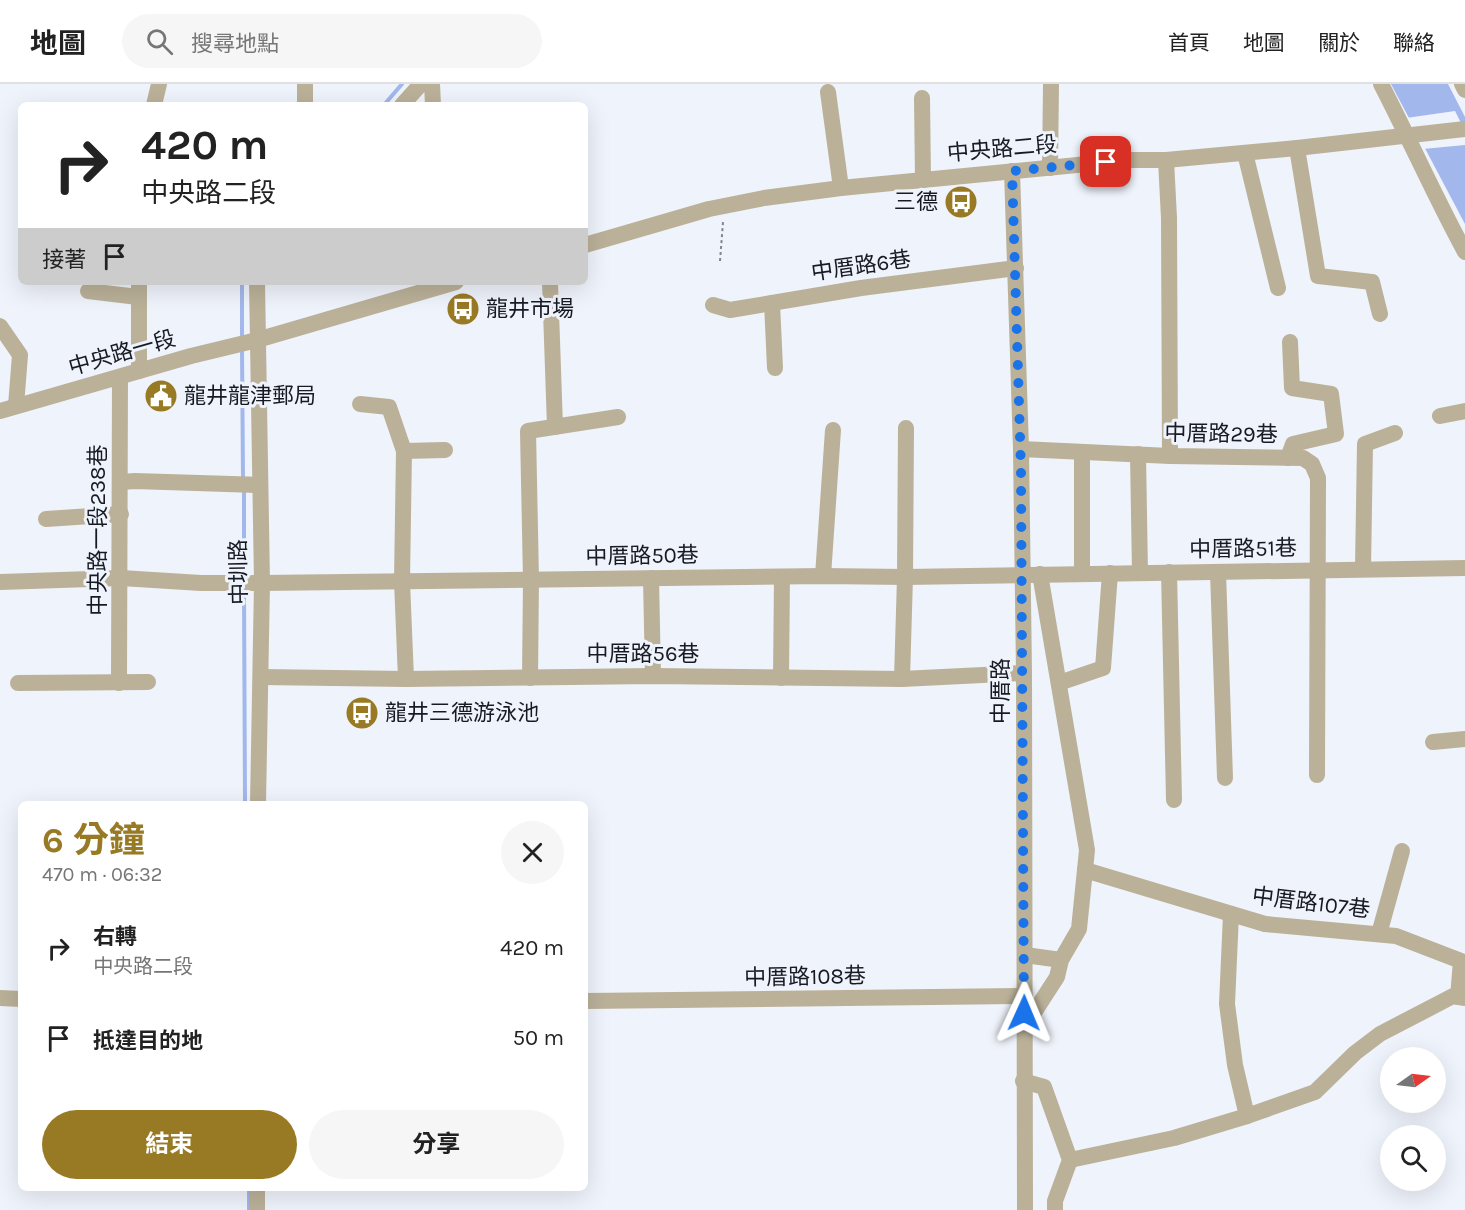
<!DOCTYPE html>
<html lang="zh-TW">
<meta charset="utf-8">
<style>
body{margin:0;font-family:Karla,"Noto Sans TC",sans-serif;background:#f6f6f6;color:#222;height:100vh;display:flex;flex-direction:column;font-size:22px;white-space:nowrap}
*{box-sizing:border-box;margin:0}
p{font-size:20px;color:#767676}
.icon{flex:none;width:33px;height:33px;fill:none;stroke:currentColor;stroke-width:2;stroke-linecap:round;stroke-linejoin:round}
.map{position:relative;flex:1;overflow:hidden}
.drawer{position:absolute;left:18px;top:717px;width:570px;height:390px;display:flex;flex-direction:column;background:#fff;border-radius:9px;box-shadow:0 6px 24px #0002}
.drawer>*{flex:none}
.guide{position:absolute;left:18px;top:18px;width:570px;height:183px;border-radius:9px;box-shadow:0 6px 24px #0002;background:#fff;color:#222;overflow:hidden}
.needle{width:39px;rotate:76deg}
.tools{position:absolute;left:1380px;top:963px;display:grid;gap:12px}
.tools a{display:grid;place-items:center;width:66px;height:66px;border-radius:50%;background:#fff;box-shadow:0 6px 24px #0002;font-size:30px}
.pin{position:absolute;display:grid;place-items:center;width:51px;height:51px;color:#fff;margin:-26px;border-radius:12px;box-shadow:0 3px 9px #0006}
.me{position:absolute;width:66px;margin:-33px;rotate:1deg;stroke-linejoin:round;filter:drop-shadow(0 0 4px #0008)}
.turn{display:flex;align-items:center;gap:21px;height:126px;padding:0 24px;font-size:27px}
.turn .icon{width:78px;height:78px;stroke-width:2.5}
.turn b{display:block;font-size:42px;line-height:51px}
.then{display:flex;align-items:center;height:57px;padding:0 24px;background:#0003;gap:12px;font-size:22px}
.round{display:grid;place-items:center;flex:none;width:63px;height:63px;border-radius:32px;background:#f6f6f6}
.headline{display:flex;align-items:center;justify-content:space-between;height:102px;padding:0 24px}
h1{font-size:36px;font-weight:700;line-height:45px;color:#997a24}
.action{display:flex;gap:12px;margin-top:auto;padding:12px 24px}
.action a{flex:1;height:69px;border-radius:36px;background:#997a24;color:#fff;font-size:24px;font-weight:700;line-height:69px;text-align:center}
.action a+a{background:#f6f6f6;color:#222}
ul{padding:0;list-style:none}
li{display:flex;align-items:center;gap:18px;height:90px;padding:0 24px}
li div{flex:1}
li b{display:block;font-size:22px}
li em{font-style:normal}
header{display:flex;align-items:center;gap:36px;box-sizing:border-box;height:84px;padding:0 30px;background:#fff;border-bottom:2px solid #e0e0e0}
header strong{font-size:28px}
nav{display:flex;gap:33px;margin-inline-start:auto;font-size:21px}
.search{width:420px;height:54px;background:#f6f6f6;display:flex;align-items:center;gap:15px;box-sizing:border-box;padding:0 21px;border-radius:33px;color:#767676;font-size:22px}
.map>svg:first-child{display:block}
.water{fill:#a2b7eb}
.pier{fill:#eff3fb}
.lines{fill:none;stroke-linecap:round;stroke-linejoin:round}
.stream{stroke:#a2b7eb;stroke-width:4}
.path{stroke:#81858d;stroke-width:2;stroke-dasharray:3 3;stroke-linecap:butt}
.minor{stroke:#bbb199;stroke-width:16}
.route{stroke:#1a73e8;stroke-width:10;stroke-dasharray:0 18}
.labels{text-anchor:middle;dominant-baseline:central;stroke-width:6;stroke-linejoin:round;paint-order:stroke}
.street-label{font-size:22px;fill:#171a22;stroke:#eff3fb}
.poi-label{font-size:22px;fill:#171a22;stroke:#eff3fb;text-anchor:start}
</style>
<header>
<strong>地圖</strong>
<div class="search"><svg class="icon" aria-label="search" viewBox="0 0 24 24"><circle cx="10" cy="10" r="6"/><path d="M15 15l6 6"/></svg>搜尋地點</div>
<nav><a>首頁</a><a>地圖</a><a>關於</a><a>聯絡</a></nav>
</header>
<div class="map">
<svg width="1465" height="1126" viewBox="0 0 1465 1126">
<rect width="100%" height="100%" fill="#eff3fb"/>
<polygon class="water" points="1391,0 1448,0 1465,33 1465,140"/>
<polygon class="pier" points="1455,27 1465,47 1465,61 1423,65 1406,34"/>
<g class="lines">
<g class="stream">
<polyline points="384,21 402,0"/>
<polyline points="242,198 242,254"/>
<polyline points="242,265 243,395"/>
<polyline points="244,406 244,494"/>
<polyline points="244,505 245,720"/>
<polyline points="249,1104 249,1126"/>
</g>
<polyline class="path" points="720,177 723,138"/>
<g class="minor">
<polyline points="305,0 305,21"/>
<polyline points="432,0 433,21"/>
<path d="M1381,0C1410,56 1435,113 1465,168"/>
<polyline points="1462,0 1465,6"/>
<polyline points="828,8 841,104"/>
<polyline points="922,14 923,96"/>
<polyline points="154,21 159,0"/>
<polyline points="402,21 421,0"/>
<polyline points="1297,64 1318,192 1372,198 1380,230"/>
<polyline points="1245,69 1278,204"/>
<polyline points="1166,76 1169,134 1170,372"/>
<polyline points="1050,84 1051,0"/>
<polyline points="1012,87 1021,365 1024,589 1025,1126"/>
<polyline points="585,161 709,125 764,114 841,104 1128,76 1166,76 1297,64 1465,45"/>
<polyline points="139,198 139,287"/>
<polyline points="257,198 262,499 258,720"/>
<polyline points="550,198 555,343"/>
<polyline points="88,207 138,213"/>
<polyline points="772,219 775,284"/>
<polyline points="713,221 730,226 861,204 1016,184"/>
<polyline points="0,242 20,271 16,322"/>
<polyline points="360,320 389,323 404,367 445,366"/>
<polyline points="0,327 191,272 257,256 456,198"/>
<polyline points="1440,332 1465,327"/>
<polyline points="1021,365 1170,372 1303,374 1312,380 1318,394 1317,691"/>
<polyline points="404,367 402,497 406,595"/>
<polyline points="1082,368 1082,490"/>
<polyline points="1138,370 1140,489"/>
<polyline points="1288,374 1293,360 1336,350 1331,310 1292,304 1290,258"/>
<polyline points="121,398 135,397 260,401"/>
<polyline points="46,435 121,430"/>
<polyline points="1363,485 1365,360 1395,349"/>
<polyline points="1169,488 1174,716"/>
<polyline points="1218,488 1225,694"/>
<polyline points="823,492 833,346"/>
<polyline points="651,494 653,592"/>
<polyline points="0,498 121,494 201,499 262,499 823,492 905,493 1465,484"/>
<polyline points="261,593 406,595 653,592 902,595 1024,589"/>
<polyline points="530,594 531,496 528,347 618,333"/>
<polyline points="781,594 782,493"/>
<polyline points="902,595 905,493 906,344"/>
<polyline points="18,599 148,598"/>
<polyline points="119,599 120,293"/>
<polyline points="1059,599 1103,584 1110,489"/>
<polyline points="1433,658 1465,655"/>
<polyline points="1085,786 1265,840 1396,852 1461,877 1458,913"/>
<polyline points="1231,830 1227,920 1235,981 1247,1032"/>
<polyline points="1379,850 1402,767"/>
<polyline points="1025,871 1061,876"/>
<polyline points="0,914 21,915"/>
<polyline points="585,917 1025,912"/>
<polyline points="1024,944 1057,893 1061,876 1079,845 1087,766 1040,490"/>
<polyline points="1023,997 1044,1003 1070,1076 1055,1117 1055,1126"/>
<polyline points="1070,1076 1174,1054 1247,1032 1315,1008 1355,969 1380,950 1453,912 1465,914"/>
<polyline points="257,1104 257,1126"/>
</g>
</g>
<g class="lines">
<polyline class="route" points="1024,929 1021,386 1012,87 1106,78"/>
</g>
<defs>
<g id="bus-disc" transform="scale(1.725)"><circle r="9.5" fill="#997a24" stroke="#eff3fb"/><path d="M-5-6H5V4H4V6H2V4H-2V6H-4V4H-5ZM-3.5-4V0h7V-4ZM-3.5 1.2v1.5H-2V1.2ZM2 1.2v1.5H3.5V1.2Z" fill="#fff"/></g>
<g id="civic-disc" transform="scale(1.725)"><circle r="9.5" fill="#997a24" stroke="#eff3fb"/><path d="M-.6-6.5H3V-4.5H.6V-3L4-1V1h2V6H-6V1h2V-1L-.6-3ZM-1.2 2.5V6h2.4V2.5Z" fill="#fff"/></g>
</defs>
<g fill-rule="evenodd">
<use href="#bus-disc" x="961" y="118"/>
<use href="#bus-disc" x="463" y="225"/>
<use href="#civic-disc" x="161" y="312"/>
<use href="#bus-disc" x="362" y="629"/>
</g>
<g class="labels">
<g class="street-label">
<text transform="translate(1002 65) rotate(-5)">中央路二段</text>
<text transform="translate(861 182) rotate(-8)">中厝路6巷</text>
<text transform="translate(122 269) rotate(-16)">中央路一段</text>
<text transform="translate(1221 350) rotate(1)">中厝路29巷</text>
<text transform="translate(98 446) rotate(-90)">中央路一段238巷</text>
<text transform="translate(1243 465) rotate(-1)">中厝路51巷</text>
<text transform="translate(642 472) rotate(-1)">中厝路50巷</text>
<text transform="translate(239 488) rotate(-91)">中圳路</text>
<text x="643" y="570">中厝路56巷</text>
<text transform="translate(1001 607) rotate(-90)">中厝路</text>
<text transform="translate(1311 819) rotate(7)">中厝路107巷</text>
<text transform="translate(805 893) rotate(-1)">中厝路108巷</text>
</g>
<g class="poi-label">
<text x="938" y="118" text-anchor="end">三德</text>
<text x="486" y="225">龍井市場</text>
<text x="184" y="312">龍井龍津郵局</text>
<text x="385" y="629">龍井三德游泳池</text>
</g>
</g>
</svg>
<div class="tools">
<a><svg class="needle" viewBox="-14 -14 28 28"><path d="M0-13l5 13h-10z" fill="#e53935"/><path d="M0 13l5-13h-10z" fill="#767676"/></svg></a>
<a><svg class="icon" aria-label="search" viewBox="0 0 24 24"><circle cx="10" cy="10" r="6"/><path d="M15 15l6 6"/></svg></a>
</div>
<div class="pin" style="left:1106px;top:78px;background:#d93025"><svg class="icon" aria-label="arrive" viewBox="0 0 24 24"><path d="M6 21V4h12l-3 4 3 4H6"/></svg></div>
<svg class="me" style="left:1024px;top:929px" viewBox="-20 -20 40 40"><path d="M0-17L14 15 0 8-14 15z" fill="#1a73e8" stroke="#fff" stroke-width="4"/></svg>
<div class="guide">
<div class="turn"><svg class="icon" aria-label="right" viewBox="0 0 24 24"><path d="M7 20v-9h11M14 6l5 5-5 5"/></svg><div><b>420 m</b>中央路二段</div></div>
<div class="then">接著<svg class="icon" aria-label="arrive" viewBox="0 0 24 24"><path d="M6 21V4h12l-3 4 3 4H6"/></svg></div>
</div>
<section class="drawer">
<div class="headline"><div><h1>6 分鐘</h1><p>470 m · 06:32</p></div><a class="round"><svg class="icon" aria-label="close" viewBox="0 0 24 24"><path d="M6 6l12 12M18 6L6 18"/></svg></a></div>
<ul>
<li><svg class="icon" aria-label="right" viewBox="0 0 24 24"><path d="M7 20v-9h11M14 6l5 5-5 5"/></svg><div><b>右轉</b><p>中央路二段</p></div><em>420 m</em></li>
<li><svg class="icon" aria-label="arrive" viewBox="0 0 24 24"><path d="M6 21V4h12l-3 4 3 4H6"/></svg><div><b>抵達目的地</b></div><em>50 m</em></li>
</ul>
<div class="action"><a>結束</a><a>分享</a></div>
</section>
</div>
